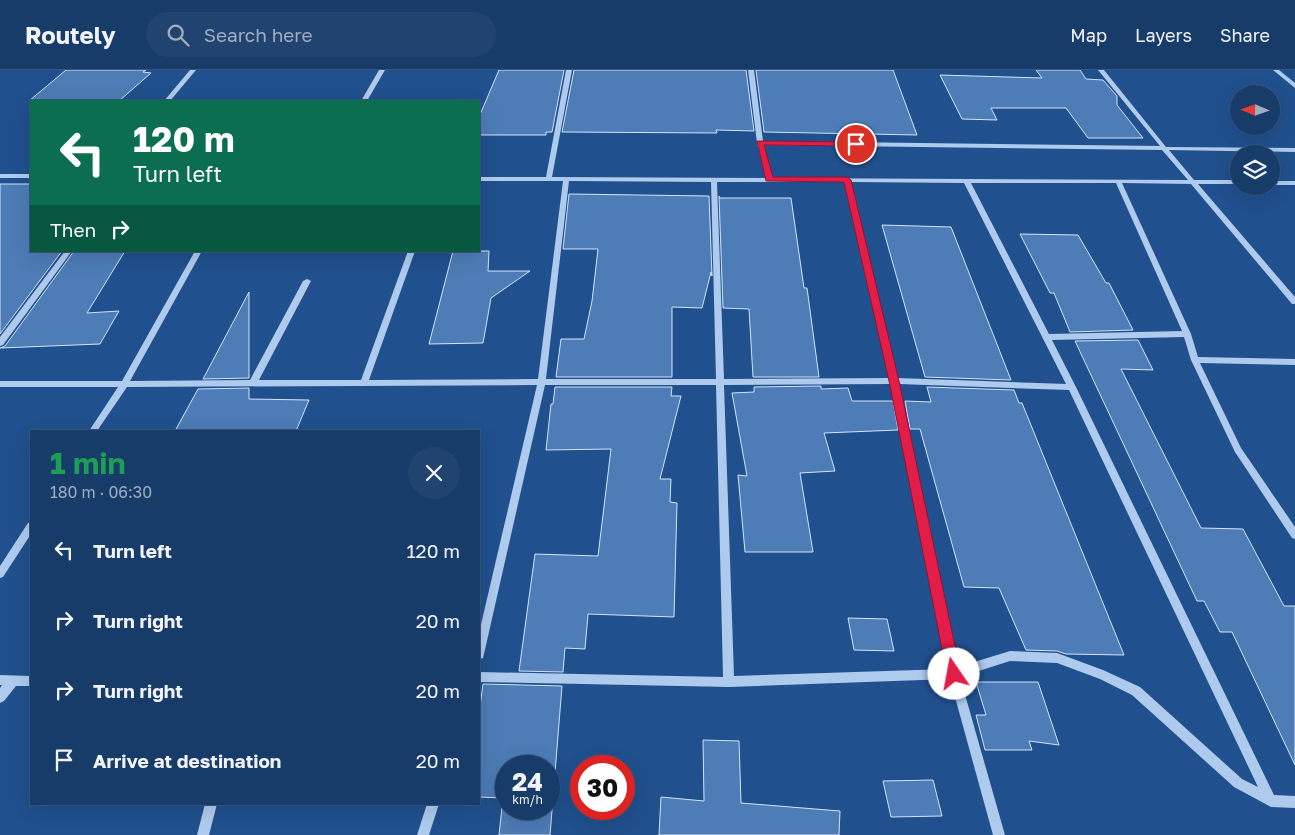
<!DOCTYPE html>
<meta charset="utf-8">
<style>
body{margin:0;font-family:"Golos Text",sans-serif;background:#214370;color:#f1f3f6;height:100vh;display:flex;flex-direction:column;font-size:19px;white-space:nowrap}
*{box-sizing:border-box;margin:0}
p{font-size:16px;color:#9fadc1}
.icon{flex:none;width:28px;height:28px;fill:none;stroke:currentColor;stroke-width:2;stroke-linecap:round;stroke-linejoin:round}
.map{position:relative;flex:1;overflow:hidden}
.panel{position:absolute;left:30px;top:360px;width:450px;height:375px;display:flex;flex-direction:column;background:#183c6a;border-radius:0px;box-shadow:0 5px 20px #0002,0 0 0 1px #36567e}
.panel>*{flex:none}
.hud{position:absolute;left:30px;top:30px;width:450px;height:152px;border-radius:0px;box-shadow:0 5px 20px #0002,0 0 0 1px #36567e;background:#0b6e4f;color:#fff;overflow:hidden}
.needle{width:32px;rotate:272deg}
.tools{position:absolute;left:1230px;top:15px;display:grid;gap:10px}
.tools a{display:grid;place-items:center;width:50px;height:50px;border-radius:50%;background:#183c6a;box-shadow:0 5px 20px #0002,0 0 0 1px #36567e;font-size:25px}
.speed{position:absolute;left:495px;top:685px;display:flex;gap:10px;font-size:25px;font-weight:700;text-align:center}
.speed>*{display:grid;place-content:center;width:65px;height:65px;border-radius:50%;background:#183c6a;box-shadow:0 5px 20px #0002,0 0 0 1px #36567e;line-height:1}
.speed small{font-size:12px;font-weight:400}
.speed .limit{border:8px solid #d22;background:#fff;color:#111}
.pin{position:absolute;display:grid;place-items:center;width:42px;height:42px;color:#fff;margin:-21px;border:2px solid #fff;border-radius:50%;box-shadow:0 1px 5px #0007}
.me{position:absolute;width:55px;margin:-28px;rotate:348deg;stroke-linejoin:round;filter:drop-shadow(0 0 4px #0008)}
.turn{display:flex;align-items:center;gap:18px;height:105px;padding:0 20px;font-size:22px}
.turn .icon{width:65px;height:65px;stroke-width:2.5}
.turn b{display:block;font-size:35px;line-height:42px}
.then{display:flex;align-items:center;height:48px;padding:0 20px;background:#0003;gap:10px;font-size:19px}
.round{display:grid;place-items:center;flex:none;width:52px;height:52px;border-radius:26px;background:#214370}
.head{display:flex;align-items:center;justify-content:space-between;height:85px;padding:0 20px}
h1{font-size:30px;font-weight:700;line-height:38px;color:#1e9e55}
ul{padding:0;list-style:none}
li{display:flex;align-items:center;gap:15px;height:70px;padding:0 20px}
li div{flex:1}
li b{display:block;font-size:19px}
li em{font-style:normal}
header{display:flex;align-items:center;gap:30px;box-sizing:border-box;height:70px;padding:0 25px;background:#183c6a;border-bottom:1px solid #36567e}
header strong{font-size:24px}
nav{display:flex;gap:28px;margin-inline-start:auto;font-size:18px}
.search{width:350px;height:45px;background:#214370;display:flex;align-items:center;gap:12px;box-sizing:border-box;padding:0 18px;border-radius:28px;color:#9fadc1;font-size:19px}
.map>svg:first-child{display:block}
.building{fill:#4d7cb6;stroke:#d4e4f9;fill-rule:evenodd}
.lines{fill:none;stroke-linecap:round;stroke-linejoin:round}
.minor{fill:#aecaec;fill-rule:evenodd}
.route{fill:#e11d48;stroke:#92132f}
</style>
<header>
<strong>Routely</strong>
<div class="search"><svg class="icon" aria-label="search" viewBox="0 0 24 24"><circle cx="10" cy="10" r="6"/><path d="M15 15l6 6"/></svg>Search here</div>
<nav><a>Map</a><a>Layers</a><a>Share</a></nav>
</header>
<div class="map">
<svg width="1295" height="765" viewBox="0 0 1295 765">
<rect width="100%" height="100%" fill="#20508d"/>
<g class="building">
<polygon points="66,0 146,0 143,2 151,3 119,31 29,31"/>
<polygon points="499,0 564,0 552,62 546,62 546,65 479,65 479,47"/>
<polygon points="574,0 746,0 754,61 716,60 717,63 562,62"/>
<polygon points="756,0 893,0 917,65 764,62"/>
<polygon points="1036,0 1080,0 1086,9 1103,10 1117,26 1117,35 1143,68 1088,68 1066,38 991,38 997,50 962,49 940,5 1042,8"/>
<polygon points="0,114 31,114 31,181 62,181 0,264"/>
<polygon points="569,124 709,126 712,206 711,202 702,238 672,237 672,307 556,307 561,269 584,269 592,231 598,179 563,179"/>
<polygon points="719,126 720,128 791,128 804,218 807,218 819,307 753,307 749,239 723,238"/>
<polygon points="882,155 951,157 1011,310 925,307"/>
<polygon points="1020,164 1078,165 1106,213 1109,213 1133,260 1070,262 1054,223 1050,223"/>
<polygon points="74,181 125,181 87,243 119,241 100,274 0,278 5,276"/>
<polygon points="453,181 489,181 488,201 530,201 491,228 483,273 429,274"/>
<polygon points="249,222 249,308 203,309"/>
<polygon points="1138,270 1153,300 1121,299 1201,458 1243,459 1284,536 1295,536 1295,695 1232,562 1220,562 1204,531 1197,531 1075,271"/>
<polygon points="821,316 821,319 848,318 852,331 893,331 898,360 824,363 835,401 800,403 813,482 745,482 738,405 747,406 732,323 754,322 754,317"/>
<polygon points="555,317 672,317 671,326 681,326 660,409 671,409 670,432 677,433 674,547 588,544 585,579 565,578 563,602 519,601 535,484 598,486 611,379 546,380 551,334 553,334"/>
<polygon points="927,317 1014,320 1019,333 1022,333 1124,585 1066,584 1057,581 1026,580 999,518 964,517 920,359 910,359 905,331 931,332"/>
<polygon points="249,318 249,329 309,330 296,361 175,361 198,319"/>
<polygon points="848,548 887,549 894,581 854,580"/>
<polygon points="976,612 1038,612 1059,675 1029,671 1032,680 985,680 976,645 986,645"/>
<path d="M483,614L562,616L550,765H499L503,728L479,727V644ZM506,696H549V739H506Z"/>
<polygon points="703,670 739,671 741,733 840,741 839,765 659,765 661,727 704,731"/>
<polygon points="933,710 942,746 891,747 883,711"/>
</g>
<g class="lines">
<g class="minor">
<polygon points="190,0 196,0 170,31 164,31"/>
<polygon points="379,0 385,0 367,31 361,31"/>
<path d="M566,0H572L552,107L766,108L757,73L748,0H754L763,71L1160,76L1098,0H1104L1166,77L1295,78V82L1169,80L1194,110H1239V114H1198L1295,227V234H1292L1191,114L1122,113L1191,264L1198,287L1295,289V295L1200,293L1241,378L1295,457V469L1292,468L1235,382L1191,290L1184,267L1052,270L1076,317L1274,725L1295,726V738L1271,737L1234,717L1132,625L1100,609L1057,593L1010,591L960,607L1005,765H993L950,609L729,617L479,612V602L723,607L716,315H545L484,584L483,588L479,589V563L537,315L127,317L97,361H89L118,317H0V311H122L195,181H202L130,311L250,310L303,211L307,209L311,211L259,310H361L408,181H415L369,310L538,309L563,111H479V107H546ZM763,75L1162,80L1188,110L772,108ZM569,111L711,112L716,309H546ZM717,112H844L889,308L724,309ZM851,112L964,113L1066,314L897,308ZM971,113H1116L1182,261L1049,264ZM891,314L948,599L734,606L724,315ZM899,314L1069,320L1258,717L1242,709L1140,617L1103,600L1057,583L1010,581L958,597Z"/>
<polygon points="1273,0 1279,0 1295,13 1295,18"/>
<rect x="0" y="104" width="31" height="4"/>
<rect x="1271" y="111" width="24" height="4"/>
<polygon points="65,181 72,181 3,275 0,276 0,267"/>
<polygon points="31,452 31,464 3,507 0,508 0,496 28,453"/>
<polygon points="0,605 31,606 31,616 16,616 4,631 0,633 0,618 2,615 0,615"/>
<polygon points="205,734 217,734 209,765 197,765"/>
<polygon points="427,734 439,734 429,765 417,765"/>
</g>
</g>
<polygon class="route" points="757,71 856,72 860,74 856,76 764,75 773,107 847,107 851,110 899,311 961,604 959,609 954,611 949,609 947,604 889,311 844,112 766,111"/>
</svg>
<div class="tools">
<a><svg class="needle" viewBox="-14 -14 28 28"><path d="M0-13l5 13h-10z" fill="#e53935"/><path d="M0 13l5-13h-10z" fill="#9fadc1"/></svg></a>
<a><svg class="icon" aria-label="layers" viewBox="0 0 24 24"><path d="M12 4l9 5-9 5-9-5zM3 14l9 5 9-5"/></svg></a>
</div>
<div class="speed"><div>24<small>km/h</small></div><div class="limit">30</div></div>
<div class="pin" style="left:856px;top:74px;background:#d93025"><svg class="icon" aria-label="arrive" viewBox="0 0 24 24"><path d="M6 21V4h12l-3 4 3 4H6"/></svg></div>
<svg class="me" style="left:954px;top:604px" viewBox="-20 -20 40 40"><circle r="19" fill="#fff"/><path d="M0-13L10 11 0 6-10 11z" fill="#e11d48"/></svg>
<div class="hud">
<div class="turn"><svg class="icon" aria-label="left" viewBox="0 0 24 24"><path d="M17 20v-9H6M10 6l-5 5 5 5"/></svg><div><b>120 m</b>Turn left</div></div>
<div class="then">Then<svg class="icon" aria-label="right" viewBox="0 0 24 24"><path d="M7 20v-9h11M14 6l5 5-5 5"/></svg></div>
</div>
<section class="panel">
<div class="head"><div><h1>1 min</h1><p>180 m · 06:30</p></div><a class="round"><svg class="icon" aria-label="close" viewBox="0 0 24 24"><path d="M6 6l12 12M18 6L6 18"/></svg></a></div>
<ul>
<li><svg class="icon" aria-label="left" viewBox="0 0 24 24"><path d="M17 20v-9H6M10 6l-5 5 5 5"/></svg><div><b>Turn left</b></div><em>120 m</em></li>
<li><svg class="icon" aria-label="right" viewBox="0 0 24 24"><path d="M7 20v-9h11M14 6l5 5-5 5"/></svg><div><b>Turn right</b></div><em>20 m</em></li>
<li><svg class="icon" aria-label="right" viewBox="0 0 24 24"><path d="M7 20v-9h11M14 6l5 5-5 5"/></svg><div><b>Turn right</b></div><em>20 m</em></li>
<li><svg class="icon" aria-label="arrive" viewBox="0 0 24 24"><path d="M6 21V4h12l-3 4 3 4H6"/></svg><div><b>Arrive at destination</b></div><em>20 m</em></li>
</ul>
</section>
</div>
